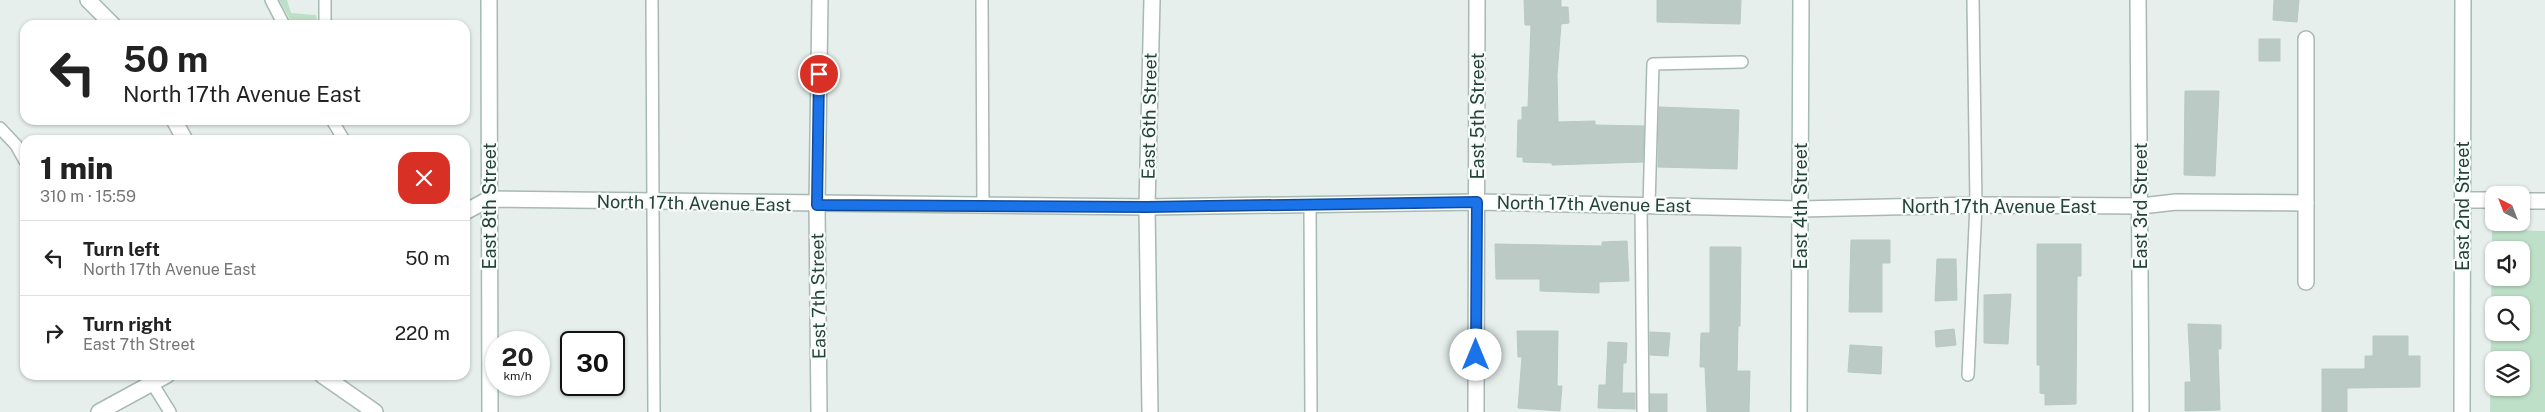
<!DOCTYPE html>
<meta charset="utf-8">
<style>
body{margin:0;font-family:"Public Sans",sans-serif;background:#f2f2f2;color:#222;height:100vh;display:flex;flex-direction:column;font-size:19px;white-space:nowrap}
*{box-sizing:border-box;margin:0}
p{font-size:16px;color:#767676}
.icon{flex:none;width:28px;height:28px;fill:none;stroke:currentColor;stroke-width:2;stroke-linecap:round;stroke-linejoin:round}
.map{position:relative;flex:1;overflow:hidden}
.drawer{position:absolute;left:20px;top:135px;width:450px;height:245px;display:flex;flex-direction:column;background:#fff;border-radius:15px;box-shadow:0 1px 4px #0004}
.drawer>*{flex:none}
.banner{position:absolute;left:20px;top:20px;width:450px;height:105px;border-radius:15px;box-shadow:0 1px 4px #0004;background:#fff;color:#222;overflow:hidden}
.needle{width:32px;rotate:318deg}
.buttons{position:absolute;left:2485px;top:186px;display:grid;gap:10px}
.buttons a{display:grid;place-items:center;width:45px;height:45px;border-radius:10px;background:#fff;box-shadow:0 1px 4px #0004;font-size:25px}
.speed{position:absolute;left:485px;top:331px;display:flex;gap:10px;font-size:25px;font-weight:700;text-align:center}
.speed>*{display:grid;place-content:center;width:65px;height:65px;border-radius:50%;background:#fff;box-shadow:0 1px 4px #0004;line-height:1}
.speed small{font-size:12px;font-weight:400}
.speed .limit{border:2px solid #111;border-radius:8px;background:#fff;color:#111}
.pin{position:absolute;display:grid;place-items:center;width:42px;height:42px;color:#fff;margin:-21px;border:2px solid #fff;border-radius:50%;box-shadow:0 1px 5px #0007}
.me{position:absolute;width:55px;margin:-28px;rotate:0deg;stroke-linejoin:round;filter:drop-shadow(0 0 4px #0008)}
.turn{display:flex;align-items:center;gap:18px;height:105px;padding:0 20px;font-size:22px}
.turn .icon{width:65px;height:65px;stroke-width:2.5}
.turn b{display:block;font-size:35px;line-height:42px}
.round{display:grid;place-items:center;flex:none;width:52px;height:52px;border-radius:15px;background:#f2f2f2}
.summary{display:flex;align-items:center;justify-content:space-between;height:85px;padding:0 20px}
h1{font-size:30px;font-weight:800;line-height:38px}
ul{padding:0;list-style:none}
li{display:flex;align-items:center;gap:15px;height:75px;padding:0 20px;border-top:1px solid #e0e0e0}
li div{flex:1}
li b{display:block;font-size:19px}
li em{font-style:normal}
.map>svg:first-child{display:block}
.green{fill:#bfe0c8;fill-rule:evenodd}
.building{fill:#bbcac4;stroke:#b8c9c2}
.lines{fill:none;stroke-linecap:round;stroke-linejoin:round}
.lane-casing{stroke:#a8b8b2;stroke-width:14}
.street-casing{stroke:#a8b8b2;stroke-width:18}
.secondary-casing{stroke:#a4bbb3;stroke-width:18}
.lane{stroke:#fff;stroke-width:11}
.street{stroke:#fff;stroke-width:15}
.secondary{stroke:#fff;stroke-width:15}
.route-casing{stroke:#114b97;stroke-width:12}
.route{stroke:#1a73e8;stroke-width:9}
.labels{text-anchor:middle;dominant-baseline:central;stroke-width:4.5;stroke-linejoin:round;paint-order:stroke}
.street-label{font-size:18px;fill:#24423a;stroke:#f7fbf9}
</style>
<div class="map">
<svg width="2545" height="412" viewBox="0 0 2545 412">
<rect width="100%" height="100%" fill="#e6efeb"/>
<g class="green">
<polygon points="279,0 287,0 291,13 316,15 318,25 293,25"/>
<path d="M2492,229L2545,231V412H2490ZM2494,250H2521V278H2494ZM2494,305H2521V332H2494ZM2494,360H2521V388H2494Z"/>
</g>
<g class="building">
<polygon points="1524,0 1561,0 1561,7 1568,7 1569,23 1561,24 1557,75 1558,122 1595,121 1595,125 1644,126 1643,162 1552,165 1552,163 1523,162 1523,157 1517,157 1518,120 1522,120 1522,107 1528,107 1531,25 1525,25"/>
<polygon points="1657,0 1741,0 1740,24 1657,22"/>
<polygon points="2274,0 2299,0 2297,22 2273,20"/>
<rect x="2259" y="39" width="21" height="22"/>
<polygon points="2185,91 2219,91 2215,176 2184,175"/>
<polygon points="1659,107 1739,110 1737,169 1658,167"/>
<polygon points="1851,240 1890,240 1890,263 1882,263 1882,312 1849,312"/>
<polygon points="1627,241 1629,281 1599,282 1599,293 1540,291 1540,279 1496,279 1495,244 1602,246 1602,242"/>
<polygon points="2037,244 2081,244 2081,276 2077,276 2076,404 2045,405 2045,394 2040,393 2040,365 2037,365"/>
<polygon points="1710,247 1741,247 1740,326 1738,326 1737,371 1750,371 1749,412 1707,412 1705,367 1700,367 1701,333 1710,333"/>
<polygon points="1937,259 1956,259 1957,300 1935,301"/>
<polygon points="2011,294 2008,344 1984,343 1984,295"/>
<polygon points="2188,324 2221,325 2221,349 2218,349 2220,410 2185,411 2185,382 2191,382"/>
<polygon points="1954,329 1956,345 1936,347 1935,331"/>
<polygon points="1517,331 1558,331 1557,386 1562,386 1560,411 1518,408 1522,357 1518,357"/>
<polygon points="1650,332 1670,333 1668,356 1650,355"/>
<polygon points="2373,336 2408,336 2408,356 2420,356 2420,387 2347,388 2347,412 2322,412 2322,369 2365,369 2365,356 2373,356"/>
<polygon points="1608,342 1627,343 1626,363 1623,363 1622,393 1635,393 1635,409 1598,408 1599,385 1606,385"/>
<polygon points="1850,345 1882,347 1881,374 1848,372"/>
<rect x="1650" y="394" width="17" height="18"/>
</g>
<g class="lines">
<g class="lane-casing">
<g id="lane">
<polyline points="271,0 284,25"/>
<polyline points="652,0 654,412"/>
<polyline points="982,0 983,206"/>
<polyline points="325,25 325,0"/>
<polyline points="332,120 344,140"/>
<polyline points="0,128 16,145 25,161"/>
<polyline points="1310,205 1311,412"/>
<polyline points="1641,206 1643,412"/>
<polyline points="1649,206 1653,64 1742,62"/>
<polyline points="147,375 170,412"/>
<polyline points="1968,375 1976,205 1973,0"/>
</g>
</g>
<g class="street-casing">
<g id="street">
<polyline points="88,0 113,25"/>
<polyline points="174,120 185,140"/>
<polyline points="2462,200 2494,200"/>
<polyline points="2521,201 2545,201"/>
<polyline points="465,212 489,199 1147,207 1477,202 1800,209 1976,205 2141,206 2176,202 2306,203"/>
<polyline points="2306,282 2306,39"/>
<polyline points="322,375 375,412"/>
<polyline points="99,412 167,375"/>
<polyline points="819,412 817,205 820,0"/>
<polyline points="1150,412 1147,207 1152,0"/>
<polyline points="1476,412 1477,0"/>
</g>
</g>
<g class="secondary-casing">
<g id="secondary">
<polyline points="489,0 490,412"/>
<polyline points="2138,0 2141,412"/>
<polyline points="1799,412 1801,0"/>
<polyline points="2462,412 2463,0"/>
</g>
</g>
<use href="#lane" class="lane"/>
<use href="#street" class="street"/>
<use href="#secondary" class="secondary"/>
</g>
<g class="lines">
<g class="route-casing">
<polyline id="route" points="819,74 817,205 1147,207 1477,202 1476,355"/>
</g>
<use href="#route" class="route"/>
</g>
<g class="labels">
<g class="street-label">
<text transform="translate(1149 116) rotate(-89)">East 6th Street</text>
<text transform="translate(1477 116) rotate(-90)">East 5th Street</text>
<text transform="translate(694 203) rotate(1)">North 17th Avenue East</text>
<text transform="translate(1594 204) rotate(1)">North 17th Avenue East</text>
<text transform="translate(489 206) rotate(-90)">East 8th Street</text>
<text transform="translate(1800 206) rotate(-90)">East 4th Street</text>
<text x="1999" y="206">North 17th Avenue East</text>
<text transform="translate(2140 206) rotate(-90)">East 3rd Street</text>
<text transform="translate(2462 206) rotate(-90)">East 2nd Street</text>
<text transform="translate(818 296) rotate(-91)">East 7th Street</text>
</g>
</g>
</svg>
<div class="buttons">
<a><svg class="needle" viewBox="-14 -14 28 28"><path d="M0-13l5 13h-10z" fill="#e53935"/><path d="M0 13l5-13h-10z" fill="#767676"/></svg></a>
<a><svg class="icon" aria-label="sound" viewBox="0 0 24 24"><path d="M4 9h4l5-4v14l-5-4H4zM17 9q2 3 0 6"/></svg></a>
<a><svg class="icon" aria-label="search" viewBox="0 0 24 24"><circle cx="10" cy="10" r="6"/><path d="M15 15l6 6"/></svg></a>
<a><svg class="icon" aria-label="layers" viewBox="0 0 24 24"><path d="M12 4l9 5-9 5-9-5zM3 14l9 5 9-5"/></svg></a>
</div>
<div class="speed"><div>20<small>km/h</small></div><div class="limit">30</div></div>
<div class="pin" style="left:819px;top:74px;background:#d93025"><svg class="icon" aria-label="arrive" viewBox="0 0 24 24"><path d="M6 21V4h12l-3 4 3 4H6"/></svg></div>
<svg class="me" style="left:1476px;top:355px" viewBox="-20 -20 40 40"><circle r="19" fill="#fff"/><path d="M0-13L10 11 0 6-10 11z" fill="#1a73e8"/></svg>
<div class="banner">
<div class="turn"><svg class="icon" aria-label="left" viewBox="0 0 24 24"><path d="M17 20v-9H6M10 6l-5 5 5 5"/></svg><div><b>50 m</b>North 17th Avenue East</div></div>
</div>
<section class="drawer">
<div class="summary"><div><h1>1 min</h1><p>310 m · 15:59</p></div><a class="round" style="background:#d93025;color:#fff"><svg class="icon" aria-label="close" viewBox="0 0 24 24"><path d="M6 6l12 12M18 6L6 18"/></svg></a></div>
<ul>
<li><svg class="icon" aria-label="left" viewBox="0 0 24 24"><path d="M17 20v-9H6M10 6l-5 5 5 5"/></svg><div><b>Turn left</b><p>North 17th Avenue East</p></div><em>50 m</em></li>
<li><svg class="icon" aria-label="right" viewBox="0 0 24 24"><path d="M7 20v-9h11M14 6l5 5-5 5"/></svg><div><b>Turn right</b><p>East 7th Street</p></div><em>220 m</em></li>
</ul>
</section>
</div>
